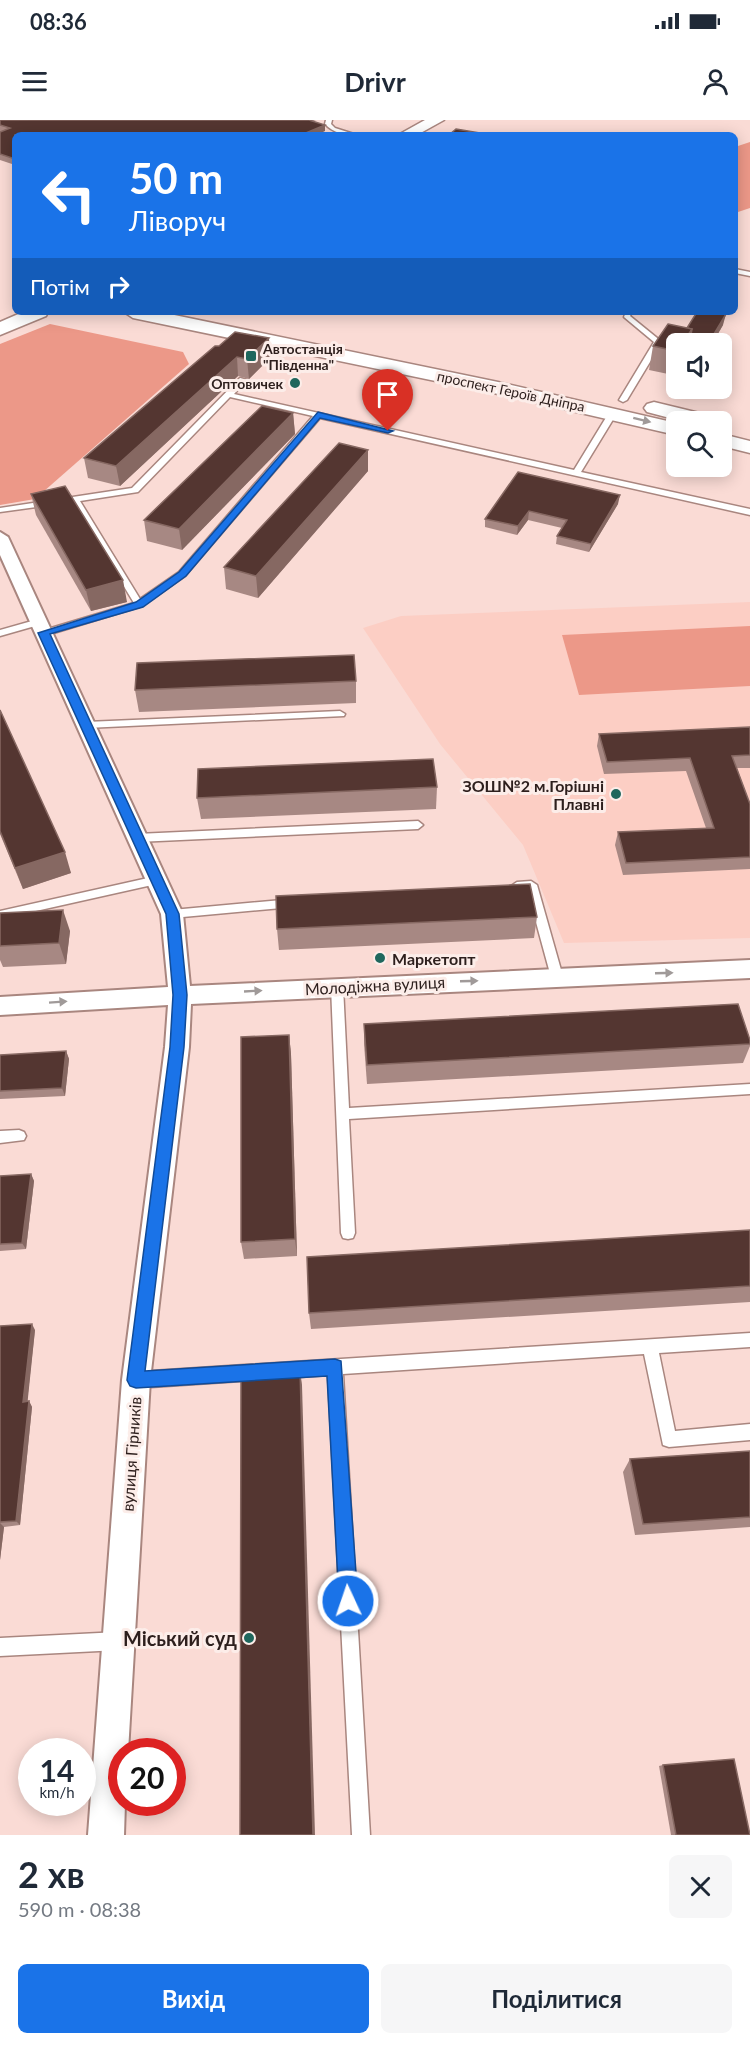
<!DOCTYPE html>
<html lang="uk">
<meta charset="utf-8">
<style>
body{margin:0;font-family:Lato,sans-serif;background:#f6f6f7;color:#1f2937;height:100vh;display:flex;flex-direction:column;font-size:22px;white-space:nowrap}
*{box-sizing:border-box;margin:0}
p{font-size:20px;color:#747a83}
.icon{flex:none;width:33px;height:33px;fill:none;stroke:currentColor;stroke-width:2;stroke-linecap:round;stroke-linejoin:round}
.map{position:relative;height:1715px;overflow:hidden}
.panel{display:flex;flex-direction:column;background:#fff;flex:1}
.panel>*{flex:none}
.banner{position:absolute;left:12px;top:12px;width:726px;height:183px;border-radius:9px;box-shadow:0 3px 15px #0003;background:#1a73e8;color:#fff;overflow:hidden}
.tools{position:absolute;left:666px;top:213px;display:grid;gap:12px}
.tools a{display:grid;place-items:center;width:66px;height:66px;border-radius:9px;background:#fff;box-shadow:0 3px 15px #0003;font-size:30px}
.speed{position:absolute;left:18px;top:1618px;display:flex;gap:12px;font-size:30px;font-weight:700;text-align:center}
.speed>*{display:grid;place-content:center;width:78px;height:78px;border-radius:50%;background:#fff;box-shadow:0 3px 15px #0003;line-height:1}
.speed small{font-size:15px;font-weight:400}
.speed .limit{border:9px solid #d22;background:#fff;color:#111}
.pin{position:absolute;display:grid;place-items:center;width:51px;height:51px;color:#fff;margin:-62px -26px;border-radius:50% 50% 50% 0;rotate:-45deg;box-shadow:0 0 6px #0007}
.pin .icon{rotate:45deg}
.me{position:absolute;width:66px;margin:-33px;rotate:357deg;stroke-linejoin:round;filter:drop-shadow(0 0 4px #0008)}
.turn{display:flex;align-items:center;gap:21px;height:126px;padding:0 18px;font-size:27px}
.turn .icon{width:78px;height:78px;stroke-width:2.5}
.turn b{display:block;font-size:42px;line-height:51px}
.then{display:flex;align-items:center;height:57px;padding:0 18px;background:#0003;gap:12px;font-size:22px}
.round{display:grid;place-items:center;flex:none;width:63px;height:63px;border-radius:9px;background:#f6f6f7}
.head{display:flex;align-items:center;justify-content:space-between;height:102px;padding:0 18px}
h1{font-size:36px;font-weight:700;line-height:45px}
.cta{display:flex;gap:12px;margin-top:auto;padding:12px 18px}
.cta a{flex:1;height:69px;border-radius:9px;background:#1a73e8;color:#fff;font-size:24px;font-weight:700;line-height:69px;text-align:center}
.cta a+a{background:#f6f6f7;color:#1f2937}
.status{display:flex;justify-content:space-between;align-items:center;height:42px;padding:0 30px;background:#fff;direction:ltr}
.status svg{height:16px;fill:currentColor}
header{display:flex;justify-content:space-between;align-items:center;height:78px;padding:0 18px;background:#fff;font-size:27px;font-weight:700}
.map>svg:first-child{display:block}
.built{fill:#fccec4}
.green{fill:#ec9888}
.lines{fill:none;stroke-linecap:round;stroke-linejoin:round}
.lane-casing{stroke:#a9867f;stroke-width:3}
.street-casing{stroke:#a9867f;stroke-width:4}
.secondary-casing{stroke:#a9867f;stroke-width:3}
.lane{fill:#fff;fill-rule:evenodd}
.street{fill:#fff;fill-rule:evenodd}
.secondary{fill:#fff;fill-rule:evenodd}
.wall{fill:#a78883}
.shaded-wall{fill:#866862}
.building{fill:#543631;stroke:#866862;stroke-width:1.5}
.oneway{fill:#a09a99}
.route{fill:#1a73e8;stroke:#114b97;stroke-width:1.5}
.poi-dot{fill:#1f675d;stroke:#fcede9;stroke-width:2}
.labels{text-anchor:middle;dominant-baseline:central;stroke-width:6;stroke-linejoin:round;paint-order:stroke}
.far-poi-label{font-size:14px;font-weight:bold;fill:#2d1f1d;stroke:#fcede9;text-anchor:start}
.far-street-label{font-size:14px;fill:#2d1f1d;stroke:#fcede9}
.poi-label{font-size:16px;font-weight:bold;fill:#2d1f1d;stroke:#fcede9;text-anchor:end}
.street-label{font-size:16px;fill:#2d1f1d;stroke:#fcede9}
.near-poi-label{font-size:20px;font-weight:bold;fill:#2d1f1d;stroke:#fcede9;text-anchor:end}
</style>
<div class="status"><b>08:36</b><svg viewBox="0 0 49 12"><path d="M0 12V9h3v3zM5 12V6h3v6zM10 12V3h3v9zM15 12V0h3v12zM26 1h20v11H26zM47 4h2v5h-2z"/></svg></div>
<header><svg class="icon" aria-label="menu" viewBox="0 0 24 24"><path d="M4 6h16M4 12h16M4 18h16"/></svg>Drivr<svg class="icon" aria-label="person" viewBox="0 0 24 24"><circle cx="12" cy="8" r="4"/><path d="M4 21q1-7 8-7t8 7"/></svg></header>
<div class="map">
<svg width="750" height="1715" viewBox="0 0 750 1715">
<rect width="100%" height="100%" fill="#fadbd5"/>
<polygon class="built" points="750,482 750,818 564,823 523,725 440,624 363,508 401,496"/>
<g class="green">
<polygon points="750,22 750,88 735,93 735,27"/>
<polygon points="50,204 183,232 189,244 35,379 0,385 0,224"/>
<polygon points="750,506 750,566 579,575 562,515"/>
</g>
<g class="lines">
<g class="lane-casing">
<g id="lane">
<path d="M326,0H332L331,4L335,8L357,15C345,15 333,13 325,4Z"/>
<polygon points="735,149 750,152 750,156 735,153"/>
<polygon points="626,192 632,192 630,196 662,222 627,280 623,282 619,280 654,222 624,197"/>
<path d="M240,258L247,260L234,274L574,350L610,291H616L617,293L581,352L750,389V395L320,298L185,456L142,486L47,515H41V511L134,483L73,382L0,392V388L132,368ZM230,277L313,296L179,452L140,479L80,381L138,372Z"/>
<polygon points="39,499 44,502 42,504 0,516 0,510"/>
<polygon points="340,591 345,594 344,596 86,608 81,605 86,602"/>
<polygon points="418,701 423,705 418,709 137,722 132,718 137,714"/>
<polygon points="157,756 163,760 161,763 0,799 0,791"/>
<polygon points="531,761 537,765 563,857 561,860 553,860 551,857 527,769 517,770 511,766 517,762"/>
<polygon points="293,779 299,783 293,787 172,798 166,794 172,790"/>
<polygon points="337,861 341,863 343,866 349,988 750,964 750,974 349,999 355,1113 353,1118 348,1119 343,1118 341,1113 331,866 333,863"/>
<polygon points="19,1010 24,1012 26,1016 24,1020 0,1023 0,1011"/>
<polygon points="750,1213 750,1227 659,1233 675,1311 750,1304 750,1320 669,1327 663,1325 644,1234 343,1254 370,1715 352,1715 328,1255 136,1268 131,1265 128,1260 131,1255 136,1252"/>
<polygon points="119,1512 125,1515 128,1521 125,1527 119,1530 0,1536 0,1518"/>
</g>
</g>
<g class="street-casing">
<polygon id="street" points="0,412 8,417 183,794 190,866 750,840 750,858 191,884 189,927 150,1260 128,1632 122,1632 122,1683 125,1683 124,1715 88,1715 122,1260 165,927 168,885 0,895 0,877 168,867 161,794 0,435"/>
</g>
<g class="secondary-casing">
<g id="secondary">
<polygon points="425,0 444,0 417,15 398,15"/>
<polygon points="23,192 48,192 46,196 0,215 0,202"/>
<polygon points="124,192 160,192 498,262 676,303 676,315 498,274 133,198"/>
<polygon points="654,282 720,298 723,302 722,305 722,302 685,302 647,292 644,288 647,284"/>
<polygon points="722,314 750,321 750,333 722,326"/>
</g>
</g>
<use href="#lane" class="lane"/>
<use href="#street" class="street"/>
<use href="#secondary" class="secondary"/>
</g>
<g class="wall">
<polygon points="0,0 316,0 313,1 325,11 15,15 15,45 0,40"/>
<polygon points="723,205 712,224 676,224 676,250 673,255 649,250 653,226 687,208"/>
<polygon points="215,226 270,238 249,259 238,256 120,366 88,358 84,338"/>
<polygon points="293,293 295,314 182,430 147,421 144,400"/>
<polygon points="368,330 368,351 258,478 226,469 224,447"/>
<polygon points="518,352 618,384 589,432 556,424 557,416 562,408 528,400 517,415 485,407 485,399"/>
<polygon points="31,374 127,482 91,491 36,395"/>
<polygon points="356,561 356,583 139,592 135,570"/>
<polygon points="0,590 71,753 23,769 0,714"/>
<polygon points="750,607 750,648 737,648 750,684 750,749 623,755 615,725 618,712 706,708 686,651 604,654 597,626 599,614"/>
<polygon points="437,667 436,689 201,699 197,678"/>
<polygon points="0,793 70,811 66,844 3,847 0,840"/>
<polygon points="537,797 534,818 279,830 277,809"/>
<polygon points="364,904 750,920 750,926 743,943 367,964 364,924"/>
<polygon points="289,915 291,934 297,1136 244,1139 241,1122"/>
<polygon points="66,931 69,939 65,976 0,979 0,935"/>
<polygon points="31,1054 34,1061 26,1129 0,1131 0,1056"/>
<polygon points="750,1110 750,1182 311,1209 309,1193"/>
<polygon points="0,1206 35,1210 27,1282 29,1281 32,1287 20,1405 4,1407 0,1440"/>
<polygon points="750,1331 750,1407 635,1415 623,1352 630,1339"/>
<polygon points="663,1645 750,1715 671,1715 659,1646"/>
</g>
<g class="shaded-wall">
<polygon points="325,5 325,11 317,15 301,15"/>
<polygon points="726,194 723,205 712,224 708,224"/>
<polygon points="692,209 689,224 682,224"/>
<polygon points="269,218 270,238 249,259 247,239"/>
<polygon points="237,237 238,256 120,366 116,346"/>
<polygon points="676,238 676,250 673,255"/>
<polygon points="293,293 295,314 182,430 179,409"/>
<polygon points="368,330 368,351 258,478 256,456"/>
<polygon points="620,375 618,384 589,432 591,424"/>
<polygon points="529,391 528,400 517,415 518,406"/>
<polygon points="123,460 127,482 91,491 86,470"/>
<polygon points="65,732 71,753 23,769 15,748"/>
<polygon points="63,790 70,811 66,844 59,823"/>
<polygon points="289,915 291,934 297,1136 295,1119"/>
<polygon points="66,931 69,939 65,976 62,968"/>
<polygon points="31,1054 34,1061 26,1129 22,1123"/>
<polygon points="32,1204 35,1210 27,1287 23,1282"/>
<polygon points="300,1250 302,1265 315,1715 313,1715"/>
<polygon points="29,1281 32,1287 20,1405 16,1401"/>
<polygon points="0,1403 4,1407 0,1440"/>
</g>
<g class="building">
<polygon points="0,0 309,0 325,5 301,15 15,15 15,39 0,34 0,12 10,8 0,5"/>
<polygon points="456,9 480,13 478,15 449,15"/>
<polygon points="697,192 717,192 726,194 708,224 690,220 692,209 687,208"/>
<polygon points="668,204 692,209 682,224 676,224 676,231 653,226"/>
<polygon points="235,212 269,218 247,239 237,237 116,346 84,338 215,226 219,226"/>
<polygon points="262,286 293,293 179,409 144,400"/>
<polygon points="339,323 368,330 256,456 224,447"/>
<polygon points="518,352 620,375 591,424 557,416 567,400 529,391 518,406 485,399"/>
<polygon points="65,366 123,460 86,470 31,374"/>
<polygon points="354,535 356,561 135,570 137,543"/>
<polygon points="0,590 65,732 15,748 0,711"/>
<polygon points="750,607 750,635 732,636 750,684 750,737 626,743 618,712 714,708 690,638 607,642 599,614"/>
<polygon points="433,639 437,667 197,678 198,649"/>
<polygon points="530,764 537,797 277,809 276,776"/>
<polygon points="63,790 59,823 0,826 0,793"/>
<polygon points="738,884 750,920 750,924 367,945 364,904"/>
<polygon points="289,915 295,1119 241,1122 241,917"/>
<polygon points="66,931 62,968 0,971 0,935"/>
<polygon points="31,1054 22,1123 0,1124 0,1056"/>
<polygon points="750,1110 750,1166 309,1193 307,1137"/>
<polygon points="32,1204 23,1282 29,1281 16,1401 0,1402 0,1206"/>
<polygon points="300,1250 313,1715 240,1715 241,1253"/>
<polygon points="750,1331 750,1397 643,1404 630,1339"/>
<polygon points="734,1639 750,1715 676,1715 663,1645"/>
</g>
<defs><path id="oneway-solid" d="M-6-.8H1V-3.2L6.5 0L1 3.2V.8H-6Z" transform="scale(1.5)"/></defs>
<g class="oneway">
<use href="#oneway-solid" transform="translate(642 300) rotate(14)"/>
<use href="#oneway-solid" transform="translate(664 853) rotate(-2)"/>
<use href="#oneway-solid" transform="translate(469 861) rotate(-2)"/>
<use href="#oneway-solid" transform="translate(253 871) rotate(-3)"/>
<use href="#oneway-solid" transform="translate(58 882) rotate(-4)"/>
</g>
<polygon class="route" points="318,292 393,311 388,313 320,298 186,456 143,487 50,514 179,794 187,875 184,927 145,1251 335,1239 341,1241 358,1481 355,1488 348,1491 341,1488 339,1481 327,1256 136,1268 130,1266 127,1260 170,927 173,875 166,794 38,513 136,482 179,452"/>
<g class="poi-dot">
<rect x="245" y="230" width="12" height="12" rx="3"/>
<circle cx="295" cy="263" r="6"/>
<circle cx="616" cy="674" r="6"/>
<circle cx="380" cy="838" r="6"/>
<circle cx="249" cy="1518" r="6"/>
</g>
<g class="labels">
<g class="far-poi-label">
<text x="263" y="228">Автостанція<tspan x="263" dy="16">"Південна"</tspan></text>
<text x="283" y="263" text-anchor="end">Оптовичек</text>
</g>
<g class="far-street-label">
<text transform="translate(511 271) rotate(12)">проспект Героїв Дніпра</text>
</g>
<g class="poi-label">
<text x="604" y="665">ЗОШ№2 м.Горішні<tspan x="604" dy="18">Плавні</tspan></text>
<text x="392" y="838" text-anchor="start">Маркетопт</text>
</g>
<g class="street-label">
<text transform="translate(375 865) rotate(-3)">Молодіжна вулиця</text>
<text transform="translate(131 1334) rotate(-86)">вулиця Гірників</text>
</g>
<g class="near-poi-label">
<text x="237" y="1518">Міський суд</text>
</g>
</g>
</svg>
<div class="tools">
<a><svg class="icon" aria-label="sound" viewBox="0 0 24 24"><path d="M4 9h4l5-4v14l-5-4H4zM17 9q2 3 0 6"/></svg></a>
<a><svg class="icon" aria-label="search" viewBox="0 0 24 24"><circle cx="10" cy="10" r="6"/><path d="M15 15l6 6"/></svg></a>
</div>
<div class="speed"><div>14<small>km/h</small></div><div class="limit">20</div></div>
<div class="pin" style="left:388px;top:311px;background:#d93025"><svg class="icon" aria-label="arrive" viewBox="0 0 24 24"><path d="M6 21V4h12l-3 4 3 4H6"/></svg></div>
<svg class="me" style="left:348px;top:1481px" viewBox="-20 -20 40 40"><circle r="17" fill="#1a73e8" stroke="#fff" stroke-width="3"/><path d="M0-11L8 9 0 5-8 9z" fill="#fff"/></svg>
<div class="banner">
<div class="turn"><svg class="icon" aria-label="left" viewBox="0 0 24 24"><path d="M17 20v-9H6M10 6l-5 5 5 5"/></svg><div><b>50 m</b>Ліворуч</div></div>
<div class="then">Потім<svg class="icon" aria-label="right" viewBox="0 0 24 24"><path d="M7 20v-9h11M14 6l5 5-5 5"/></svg></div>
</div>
</div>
<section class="panel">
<div class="head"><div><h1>2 хв</h1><p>590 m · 08:38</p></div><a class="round"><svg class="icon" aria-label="close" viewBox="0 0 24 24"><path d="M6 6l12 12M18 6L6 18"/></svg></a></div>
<div class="cta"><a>Вихід</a><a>Поділитися</a></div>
</section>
